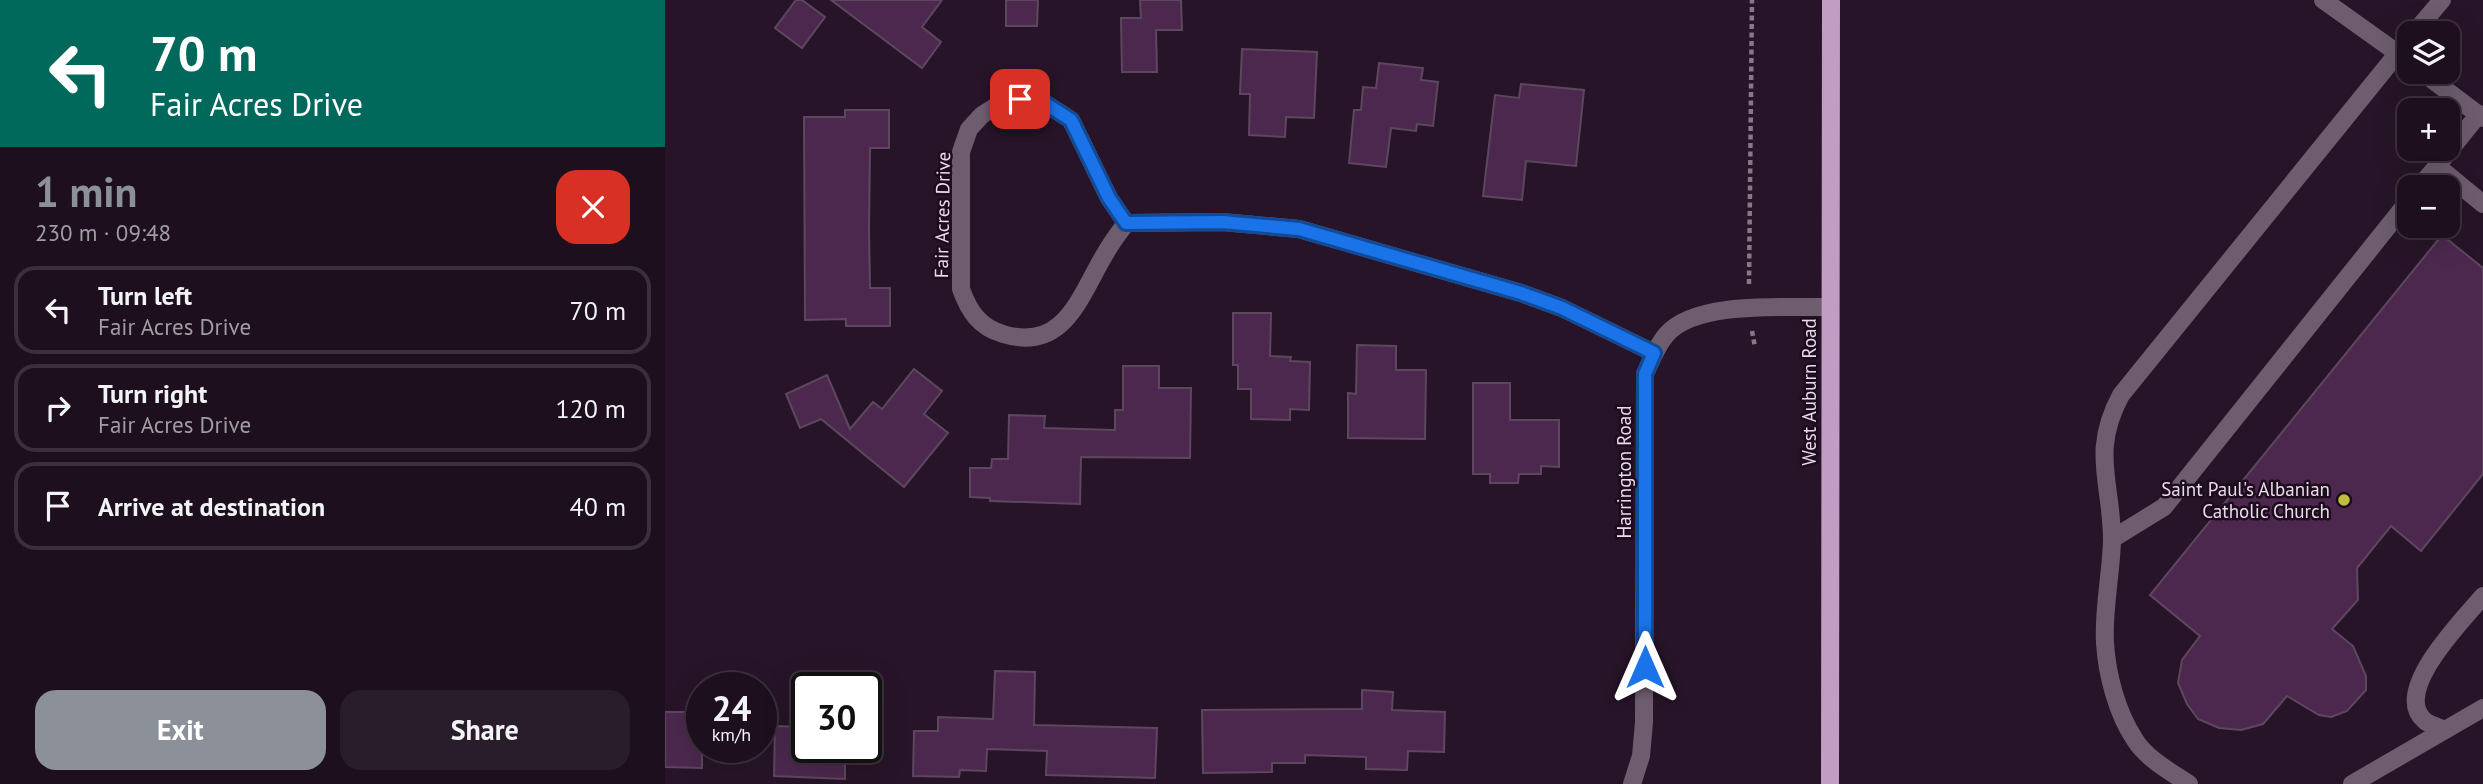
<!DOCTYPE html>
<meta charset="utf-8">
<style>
body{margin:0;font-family:"PT Sans",sans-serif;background:#2a1d2b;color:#f1f3f6;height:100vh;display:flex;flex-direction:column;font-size:26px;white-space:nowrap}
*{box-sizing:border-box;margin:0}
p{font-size:23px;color:#a09ca4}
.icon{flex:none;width:38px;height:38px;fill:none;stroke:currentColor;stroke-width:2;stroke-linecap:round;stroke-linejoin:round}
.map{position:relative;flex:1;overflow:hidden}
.sheet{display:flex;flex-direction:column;background:#1d0f1e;width:665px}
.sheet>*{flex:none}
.banner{background:#00695c;color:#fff;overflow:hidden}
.fabs{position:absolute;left:1732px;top:21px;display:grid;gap:14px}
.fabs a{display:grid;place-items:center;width:63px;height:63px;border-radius:14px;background:#1d0f1e;box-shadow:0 7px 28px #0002,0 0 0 2px #3b2f3c;font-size:35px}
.speed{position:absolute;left:21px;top:672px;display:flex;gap:14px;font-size:35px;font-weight:700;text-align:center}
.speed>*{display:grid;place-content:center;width:91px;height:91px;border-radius:50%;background:#1d0f1e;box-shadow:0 7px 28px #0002,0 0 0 2px #3b2f3c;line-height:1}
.speed small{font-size:18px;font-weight:400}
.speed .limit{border:4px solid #111;border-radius:10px;background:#fff;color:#111}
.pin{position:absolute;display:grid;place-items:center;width:60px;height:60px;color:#fff;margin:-30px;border-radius:14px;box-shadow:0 4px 10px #0006}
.me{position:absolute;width:77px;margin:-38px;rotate:0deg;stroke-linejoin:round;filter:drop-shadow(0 0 5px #0008)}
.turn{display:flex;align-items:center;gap:24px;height:147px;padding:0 35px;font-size:32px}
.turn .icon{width:91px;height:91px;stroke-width:2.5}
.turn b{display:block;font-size:49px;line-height:60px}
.round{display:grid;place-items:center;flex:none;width:74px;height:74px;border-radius:21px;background:#2a1d2b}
.headline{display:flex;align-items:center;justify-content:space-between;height:119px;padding:0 35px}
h1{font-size:42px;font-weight:700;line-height:52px;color:#8c9099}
.action{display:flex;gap:14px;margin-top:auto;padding:14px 35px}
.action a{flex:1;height:80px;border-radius:21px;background:#8c9099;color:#fff;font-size:28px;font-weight:700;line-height:80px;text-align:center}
.action a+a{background:#2a1d2b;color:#f1f3f6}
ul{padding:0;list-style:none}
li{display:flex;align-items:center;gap:21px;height:88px;margin:0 14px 10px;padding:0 21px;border:4px solid #3b2f3c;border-radius:21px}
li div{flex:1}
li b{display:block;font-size:26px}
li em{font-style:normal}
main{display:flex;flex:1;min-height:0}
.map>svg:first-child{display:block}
.building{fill:#4c284e;stroke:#5d475e;stroke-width:2}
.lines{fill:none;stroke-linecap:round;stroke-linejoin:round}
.path{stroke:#877787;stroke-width:4.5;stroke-dasharray:5 3.5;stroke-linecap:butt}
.minor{stroke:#6e5c6f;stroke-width:18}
.major{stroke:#c29dc3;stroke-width:18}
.route-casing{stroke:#114b97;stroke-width:18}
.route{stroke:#1a73e8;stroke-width:12}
.poi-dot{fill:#c2bd3f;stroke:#1d0b1e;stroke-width:2.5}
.labels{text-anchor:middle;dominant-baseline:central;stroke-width:5;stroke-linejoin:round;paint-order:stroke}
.street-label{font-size:19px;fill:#e8dbe8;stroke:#1d0b1e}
.poi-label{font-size:19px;fill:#e8dbe8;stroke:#1d0b1e;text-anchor:end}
</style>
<main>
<section class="sheet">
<div class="banner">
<div class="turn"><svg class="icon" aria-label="left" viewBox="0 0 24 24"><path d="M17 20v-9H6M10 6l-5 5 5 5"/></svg><div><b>70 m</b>Fair Acres Drive</div></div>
</div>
<div class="headline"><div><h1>1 min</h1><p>230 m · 09:48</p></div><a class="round" style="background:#d93025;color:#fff"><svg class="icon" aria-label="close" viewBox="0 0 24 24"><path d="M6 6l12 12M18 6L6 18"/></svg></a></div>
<ul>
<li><svg class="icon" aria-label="left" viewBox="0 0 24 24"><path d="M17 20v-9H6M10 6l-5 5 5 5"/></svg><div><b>Turn left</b><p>Fair Acres Drive</p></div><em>70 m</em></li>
<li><svg class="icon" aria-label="right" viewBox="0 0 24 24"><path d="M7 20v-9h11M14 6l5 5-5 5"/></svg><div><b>Turn right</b><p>Fair Acres Drive</p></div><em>120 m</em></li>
<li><svg class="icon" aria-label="arrive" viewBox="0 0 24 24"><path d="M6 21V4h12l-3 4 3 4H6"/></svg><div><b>Arrive at destination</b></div><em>40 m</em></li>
</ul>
<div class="action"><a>Exit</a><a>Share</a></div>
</section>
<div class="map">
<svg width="1818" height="784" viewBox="0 0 1818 784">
<rect width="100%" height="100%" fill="#271428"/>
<g class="building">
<polygon points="131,0 137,0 160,17 137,48 110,28"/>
<polygon points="166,0 277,0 257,27 276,42 257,68"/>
<polygon points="341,0 373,0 372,26 341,26"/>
<polygon points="475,0 516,0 517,30 491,30 492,72 457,72 456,18 476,18"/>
<polygon points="577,49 652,52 649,118 621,117 620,137 584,135 585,94 575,94"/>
<polygon points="714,63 758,68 756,80 773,82 768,126 752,124 751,131 726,128 721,167 684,163 689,110 696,110 698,87 711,88"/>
<polygon points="856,84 919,90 911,166 861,161 857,200 818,196 830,95 854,98"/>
<polygon points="180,110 224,110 224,148 205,148 204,229 205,288 225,288 225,326 181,326 181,319 140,320 139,117 180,117"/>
<polygon points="1777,235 1818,268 1818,474 1756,551 1726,526 1692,568 1693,600 1667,629 1688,646 1701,676 1701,690 1682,711 1666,717 1654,715 1622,696 1598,724 1576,730 1554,728 1533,719 1522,704 1513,683 1517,660 1535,636 1485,595"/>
<polygon points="568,313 606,313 605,356 626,357 625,361 645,362 644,410 625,409 625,420 586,419 586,389 573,389 573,365 568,365"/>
<polygon points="692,345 731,346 731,370 761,370 760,439 683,438 683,393 691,394"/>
<polygon points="458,366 494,366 494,388 526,388 525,458 416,457 415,504 325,501 325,498 305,497 305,468 326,468 327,459 343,459 344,415 380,416 379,428 450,430 450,410 458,410"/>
<polygon points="249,369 277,391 259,414 283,433 239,487 156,419 135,428 121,394 162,375 185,429 208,402 217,409"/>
<polygon points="808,383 845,383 845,420 894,420 894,467 876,466 876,474 854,474 853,483 825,483 825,474 808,474"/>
<polygon points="330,671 370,672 369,725 492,728 490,778 381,775 382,751 322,749 321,771 295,770 294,777 248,776 249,731 273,731 273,717 328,719"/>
<polygon points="697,690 728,692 727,710 780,712 779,752 743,751 742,770 701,769 701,757 640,755 640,763 607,763 607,772 538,773 537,710 697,709"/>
<polygon points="0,712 37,712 37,768 0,767"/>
<polygon points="110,726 142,727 142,747 180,747 180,779 109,776"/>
</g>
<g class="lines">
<g class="path">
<polyline points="1084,284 1087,0"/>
<polyline points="1087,331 1090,347"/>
</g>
<g class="minor">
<polyline points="1658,0 1745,62"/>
<polyline points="1749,33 1777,0"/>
<polyline points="1757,72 1818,118"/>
<polyline points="1814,114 1772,166 1818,204"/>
<polyline points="1754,187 1772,166"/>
<path d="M461,223C454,233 446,243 440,254C415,295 400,353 338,334C314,327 304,311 296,289V152L304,129L317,115L336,103L355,99L378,102L406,120L444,198L461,223L557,222L634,229L856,293L897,308L989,353"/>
<polyline points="1447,539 1499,507 1745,199"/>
<path d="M1780,730C1774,727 1765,725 1760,721C1725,692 1799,619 1818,596"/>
<path d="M967,784L976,756L979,722L980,374C986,361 991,347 1001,335C1030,300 1122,308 1165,307"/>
<path d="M1524,784C1506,772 1482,759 1470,740C1452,713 1442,675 1440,643C1438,610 1446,575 1447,541C1447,482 1425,452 1456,395L1745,38"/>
<polyline points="1687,784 1818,708"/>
</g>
<polyline class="major" points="1165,784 1166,0"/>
</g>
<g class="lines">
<g class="route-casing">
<polyline id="route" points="355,99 378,102 406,120 444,198 461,223 557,222 634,229 856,293 897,308 989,353 980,374 980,667"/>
</g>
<use href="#route" class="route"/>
</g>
<circle class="poi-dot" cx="1679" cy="500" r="7"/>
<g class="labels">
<g class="street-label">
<text transform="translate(277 215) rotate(-89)">Fair Acres Drive</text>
<text transform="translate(1144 392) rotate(-90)">West Auburn Road</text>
<text transform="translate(959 472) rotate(-90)">Harrington Road</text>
</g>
<g class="poi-label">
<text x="1665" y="489">Saint Paul's Albanian<tspan x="1665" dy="22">Catholic Church</tspan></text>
</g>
</g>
</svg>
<div class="fabs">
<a><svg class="icon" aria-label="layers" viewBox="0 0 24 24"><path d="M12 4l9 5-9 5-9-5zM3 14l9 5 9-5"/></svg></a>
<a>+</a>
<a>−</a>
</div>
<div class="speed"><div>24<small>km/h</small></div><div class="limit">30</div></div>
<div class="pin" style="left:355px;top:99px;background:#d93025"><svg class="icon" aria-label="arrive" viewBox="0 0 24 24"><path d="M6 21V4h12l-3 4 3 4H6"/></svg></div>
<svg class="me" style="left:980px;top:667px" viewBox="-20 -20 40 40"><path d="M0-17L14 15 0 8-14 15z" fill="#1a73e8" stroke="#fff" stroke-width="4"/></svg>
</div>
</main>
